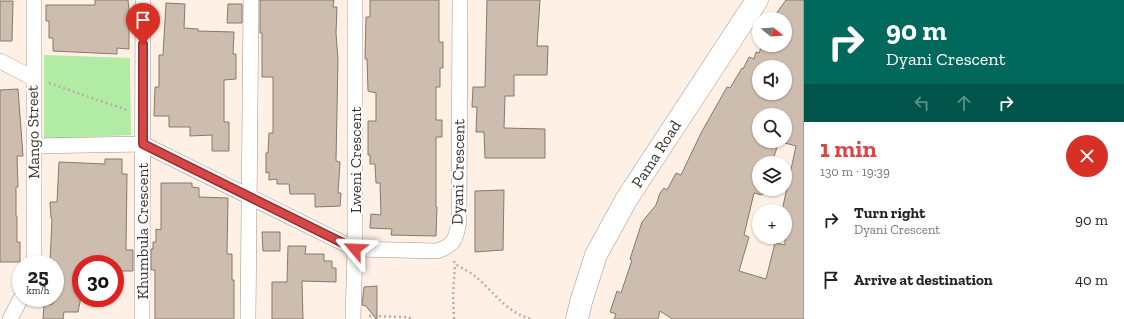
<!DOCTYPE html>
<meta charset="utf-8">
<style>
body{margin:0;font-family:"Zilla Slab",serif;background:#f6f6f6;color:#222;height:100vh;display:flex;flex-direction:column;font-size:15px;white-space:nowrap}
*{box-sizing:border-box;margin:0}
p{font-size:13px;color:#767676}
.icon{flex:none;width:22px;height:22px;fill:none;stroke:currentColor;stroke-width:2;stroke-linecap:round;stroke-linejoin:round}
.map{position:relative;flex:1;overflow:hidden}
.side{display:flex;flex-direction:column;background:#fff;width:320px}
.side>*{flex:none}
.banner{background:#00695c;color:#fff;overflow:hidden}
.needle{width:26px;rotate:107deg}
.controls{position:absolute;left:752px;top:12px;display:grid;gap:8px}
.controls a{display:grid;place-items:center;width:40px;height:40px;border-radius:50%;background:#fff;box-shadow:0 1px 3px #0004;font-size:20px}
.speed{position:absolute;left:12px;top:255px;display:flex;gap:8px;font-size:20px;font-weight:700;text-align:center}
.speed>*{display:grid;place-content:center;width:52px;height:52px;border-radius:50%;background:#fff;box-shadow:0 1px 3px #0004;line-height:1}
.speed small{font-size:10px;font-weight:400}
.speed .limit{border:6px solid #d22;background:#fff;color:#111}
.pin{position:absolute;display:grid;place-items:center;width:34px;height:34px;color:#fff;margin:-41px -17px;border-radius:50% 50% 50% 0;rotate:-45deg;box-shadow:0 0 4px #0007}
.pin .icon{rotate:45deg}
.me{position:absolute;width:44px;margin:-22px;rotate:296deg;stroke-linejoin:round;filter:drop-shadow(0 0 3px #0008)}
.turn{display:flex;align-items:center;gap:14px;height:84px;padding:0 16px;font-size:18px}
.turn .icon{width:52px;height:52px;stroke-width:2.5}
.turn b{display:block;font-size:28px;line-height:34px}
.lanes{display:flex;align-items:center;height:38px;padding:0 16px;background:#0003;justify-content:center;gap:20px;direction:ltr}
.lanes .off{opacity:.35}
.round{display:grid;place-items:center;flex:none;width:42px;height:42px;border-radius:21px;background:#f6f6f6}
.overview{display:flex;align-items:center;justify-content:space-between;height:68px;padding:0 16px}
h1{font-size:24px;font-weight:800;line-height:30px;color:#d74746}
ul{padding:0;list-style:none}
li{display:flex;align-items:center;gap:12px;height:60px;padding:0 16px}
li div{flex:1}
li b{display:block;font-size:15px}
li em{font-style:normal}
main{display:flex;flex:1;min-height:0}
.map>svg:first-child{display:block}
.green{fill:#b1eba4}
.building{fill:#cdbdaf;stroke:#87786b;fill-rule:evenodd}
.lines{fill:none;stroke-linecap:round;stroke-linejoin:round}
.street-casing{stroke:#a49587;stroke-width:16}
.secondary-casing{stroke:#a49587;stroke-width:23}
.path{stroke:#baafa5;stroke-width:2.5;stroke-dasharray:2 3;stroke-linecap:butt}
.street{stroke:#fff;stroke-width:15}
.secondary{stroke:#fff;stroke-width:22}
.route-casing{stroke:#8c2e2e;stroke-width:10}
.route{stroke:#d74746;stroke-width:7}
.labels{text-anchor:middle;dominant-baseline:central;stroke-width:4;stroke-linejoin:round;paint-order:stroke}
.street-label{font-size:16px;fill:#3c3630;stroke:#fff}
</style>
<main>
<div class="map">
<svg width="804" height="319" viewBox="0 0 804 319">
<rect width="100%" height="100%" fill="#fef0e5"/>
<polygon class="green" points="44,55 130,58 131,135 44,139"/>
<g class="building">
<polygon points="95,0 128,0 131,29 129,29 129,49 117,48 117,54 53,51 53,38 49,38 49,21 46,21 46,5 95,5"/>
<polygon points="260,0 334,0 333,7 337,7 336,33 338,60 336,161 340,162 338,193 341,193 340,206 315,207 315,194 290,194 289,184 277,184 277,179 269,180 269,172 266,173 266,153 268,153 269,133 273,133 273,77 262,77 262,33 260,33"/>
<polygon points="370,0 439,0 439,42 443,42 443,68 440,68 440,87 436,87 436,120 442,120 442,137 436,137 436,207 437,207 436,236 391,235 392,229 370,228 371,214 381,215 380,183 376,183 375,164 370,164 370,155 368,155 368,121 376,121 376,93 368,91 367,59 365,59 366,17 370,17"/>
<polygon points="487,0 540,0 537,46 548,46 547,75 514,75 514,96 505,96 504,128 545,129 545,158 485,158 484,132 476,132 477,107 472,107 473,87 485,87"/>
<path d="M786,0H804V319H672L660,311L658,319H614L616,314L610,312L617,291L621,293L632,260L630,259L642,222L656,205L660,193L664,188L667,190L676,173L681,175L701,133L727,87L730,88L742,68L743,69L749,57L754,59L756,52L759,53L762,45H785V19L776,14ZM759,67H785V93H759ZM759,115H785V143L796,146L782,211H785V245L775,243L766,279L739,271L749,237L744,235L754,193L762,195L764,189H759V163H772L779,141H759Z"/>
<polygon points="0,1 13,1 12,41 0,41"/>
<polygon points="166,3 185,4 184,28 198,29 198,31 234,32 233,54 236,54 236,79 224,80 224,122 229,122 229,151 212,151 212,135 190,136 190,127 169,127 169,116 154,116 155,87 159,87 159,55 163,55"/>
<polygon points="228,4 242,4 242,23 227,23"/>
<polygon points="18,89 23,156 17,156 18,187 16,187 16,216 17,216 17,242 20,242 20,262 0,262 0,90"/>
<polygon points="105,159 122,159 122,174 127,174 126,250 133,250 133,271 115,271 115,264 81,264 81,297 78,312 64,312 63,319 43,319 44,304 53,304 52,298 55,298 55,264 50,264 52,218 51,218 50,202 57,202 59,162 105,164"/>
<polygon points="161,183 192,183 192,187 199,188 199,197 228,198 227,254 232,254 232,280 234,280 234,319 155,319 155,270 151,270 151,249 153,249 153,242 156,242 156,229 161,230"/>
<polygon points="504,190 503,250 475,252 475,191"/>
<polygon points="262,232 280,232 280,251 263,251"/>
<polygon points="288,246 306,246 305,254 324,254 324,261 332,261 332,268 336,268 336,282 302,281 303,319 272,319 272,282 287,282"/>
<polygon points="377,286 377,319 376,319 366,306 362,305 364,287"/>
</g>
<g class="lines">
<g class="street-casing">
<g id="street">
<polyline points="0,61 33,78"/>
<path d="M34,146L143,144L355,249L437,251C455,245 456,239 459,221L460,0"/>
<polyline points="34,264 34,0"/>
<polyline points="10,319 21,298"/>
<polyline points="142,319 143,0"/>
<polyline points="248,319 251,0"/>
<polyline points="353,319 355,249 355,0"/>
</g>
</g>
<g class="secondary-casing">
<polyline id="secondary" points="577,319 581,302 596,255 626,200 757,0"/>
</g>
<g class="path">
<polyline points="49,83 127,110"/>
<path d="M454,261L455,264C462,268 470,272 476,277C494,292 508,314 532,319"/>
<polyline points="369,316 408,317 412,319"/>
<polyline points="454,319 453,295 455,264"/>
</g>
<use href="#street" class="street"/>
<use href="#secondary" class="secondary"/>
</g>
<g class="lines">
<g class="route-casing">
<polyline id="route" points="143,44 143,144 355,249"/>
</g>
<use href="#route" class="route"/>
</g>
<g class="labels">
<g class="street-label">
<text transform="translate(33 132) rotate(-91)">Mango Street</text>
<text transform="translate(656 154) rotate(-57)">Pama Road</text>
<text transform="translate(355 160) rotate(-90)">Lweni Crescent</text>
<text transform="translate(458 172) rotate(-89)">Dyani Crescent</text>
<text transform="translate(142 231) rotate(-90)">Khumbula Crescent</text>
</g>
</g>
</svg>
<div class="controls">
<a><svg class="needle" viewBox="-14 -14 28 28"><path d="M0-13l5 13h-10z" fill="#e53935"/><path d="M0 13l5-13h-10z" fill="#767676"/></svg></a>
<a><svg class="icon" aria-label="sound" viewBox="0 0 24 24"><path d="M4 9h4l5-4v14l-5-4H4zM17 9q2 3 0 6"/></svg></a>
<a><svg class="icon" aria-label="search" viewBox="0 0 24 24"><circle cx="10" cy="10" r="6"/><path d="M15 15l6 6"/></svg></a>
<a><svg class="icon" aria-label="layers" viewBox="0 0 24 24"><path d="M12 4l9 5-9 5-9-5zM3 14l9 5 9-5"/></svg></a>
<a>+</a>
</div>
<div class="speed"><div>25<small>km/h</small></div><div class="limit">30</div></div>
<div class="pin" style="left:143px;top:44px;background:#d93025"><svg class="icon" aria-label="arrive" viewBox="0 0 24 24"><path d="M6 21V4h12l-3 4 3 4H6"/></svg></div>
<svg class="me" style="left:355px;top:249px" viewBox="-20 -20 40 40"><path d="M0-17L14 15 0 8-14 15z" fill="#d74746" stroke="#fff" stroke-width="4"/></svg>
</div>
<section class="side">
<div class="banner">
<div class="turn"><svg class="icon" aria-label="right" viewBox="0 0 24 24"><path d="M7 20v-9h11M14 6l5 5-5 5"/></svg><div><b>90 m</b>Dyani Crescent</div></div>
<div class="lanes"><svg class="icon off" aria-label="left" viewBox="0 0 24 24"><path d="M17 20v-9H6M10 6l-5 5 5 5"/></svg><svg class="icon off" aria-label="ahead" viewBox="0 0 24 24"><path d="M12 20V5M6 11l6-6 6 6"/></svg><svg class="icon" aria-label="right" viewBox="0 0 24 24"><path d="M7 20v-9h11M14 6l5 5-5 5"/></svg></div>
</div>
<div class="overview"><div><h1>1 min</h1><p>130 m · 19:39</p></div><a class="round" style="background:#d93025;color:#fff"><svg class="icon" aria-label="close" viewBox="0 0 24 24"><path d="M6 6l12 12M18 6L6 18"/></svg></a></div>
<ul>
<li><svg class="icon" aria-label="right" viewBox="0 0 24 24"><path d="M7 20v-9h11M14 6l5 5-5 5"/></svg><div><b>Turn right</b><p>Dyani Crescent</p></div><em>90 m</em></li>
<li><svg class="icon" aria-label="arrive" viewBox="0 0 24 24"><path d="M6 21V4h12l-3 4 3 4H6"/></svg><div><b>Arrive at destination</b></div><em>40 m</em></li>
</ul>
</section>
</main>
